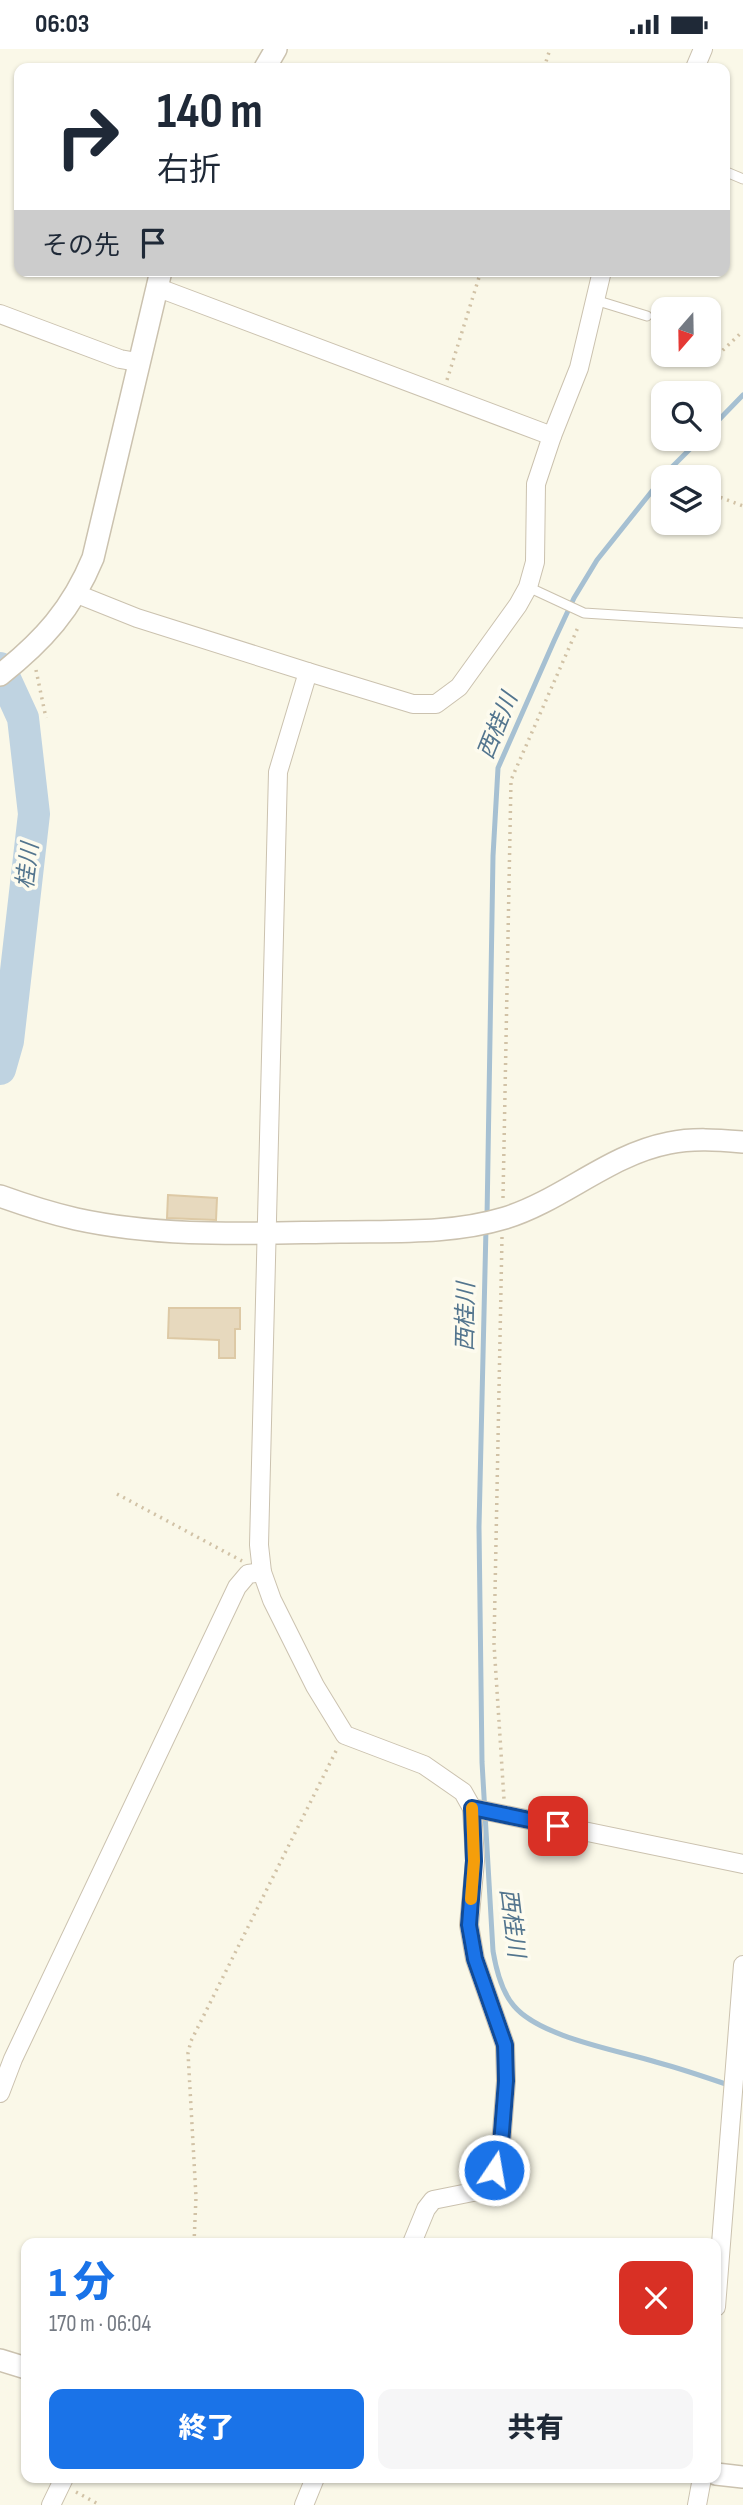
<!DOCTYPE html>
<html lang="ja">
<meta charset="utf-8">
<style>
body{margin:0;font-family:"Sofia Sans Condensed","Noto Sans JP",sans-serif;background:#f6f6f7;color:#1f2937;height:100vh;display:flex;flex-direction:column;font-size:26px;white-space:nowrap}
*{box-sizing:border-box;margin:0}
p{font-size:23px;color:#747a83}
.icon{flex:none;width:38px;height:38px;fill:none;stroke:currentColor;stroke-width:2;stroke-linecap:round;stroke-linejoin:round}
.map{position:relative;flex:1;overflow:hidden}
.panel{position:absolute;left:21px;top:2189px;width:700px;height:245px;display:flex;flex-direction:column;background:#fff;border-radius:14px;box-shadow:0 2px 5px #0004}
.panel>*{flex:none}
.hud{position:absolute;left:14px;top:14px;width:716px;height:214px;border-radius:14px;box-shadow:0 2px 5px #0004;background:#fff;color:#1f2937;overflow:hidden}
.needle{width:46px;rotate:200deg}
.tools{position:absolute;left:651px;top:248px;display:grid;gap:14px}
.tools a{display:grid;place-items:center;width:70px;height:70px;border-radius:14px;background:#fff;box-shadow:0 2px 5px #0004;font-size:35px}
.pin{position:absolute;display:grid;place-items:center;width:60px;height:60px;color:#fff;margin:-30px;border-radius:14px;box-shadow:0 4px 10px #0006}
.me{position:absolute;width:77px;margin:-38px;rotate:12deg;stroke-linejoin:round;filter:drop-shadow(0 0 5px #0008)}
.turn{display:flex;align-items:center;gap:24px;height:147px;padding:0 28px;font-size:32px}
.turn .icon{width:91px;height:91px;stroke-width:2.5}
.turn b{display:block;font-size:49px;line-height:60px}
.then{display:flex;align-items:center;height:66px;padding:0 28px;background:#0003;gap:14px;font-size:26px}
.round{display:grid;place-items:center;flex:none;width:74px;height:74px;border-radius:14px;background:#f6f6f7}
.overview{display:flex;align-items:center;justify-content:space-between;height:119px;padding:0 28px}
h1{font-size:42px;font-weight:800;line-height:52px;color:#1a73e8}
.cta{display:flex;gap:14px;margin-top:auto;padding:14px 28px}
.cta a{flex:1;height:80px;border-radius:14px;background:#1a73e8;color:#fff;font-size:28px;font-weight:800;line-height:80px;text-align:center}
.cta a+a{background:#f6f6f7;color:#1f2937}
.status{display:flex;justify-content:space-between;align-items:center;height:49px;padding:0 35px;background:#fff;direction:ltr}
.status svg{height:19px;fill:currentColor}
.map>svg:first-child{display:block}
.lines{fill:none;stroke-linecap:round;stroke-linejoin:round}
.stream{stroke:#a6c0d2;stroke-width:5}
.river{stroke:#bfd3e1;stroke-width:32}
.building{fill:#e7d9be;stroke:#ddc9a5;stroke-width:2}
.service-casing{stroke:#cbc2af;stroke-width:11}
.minor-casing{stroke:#cbc2af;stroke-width:20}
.tertiary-casing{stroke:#cbc2af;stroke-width:24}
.path{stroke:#d1c2a6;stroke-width:3.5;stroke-dasharray:2 5;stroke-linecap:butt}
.service{stroke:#fff;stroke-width:9}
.minor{stroke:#fff;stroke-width:18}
.tertiary{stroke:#fff;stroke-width:21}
.route-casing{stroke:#114b97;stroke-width:18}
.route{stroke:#1a73e8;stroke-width:12}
.slow{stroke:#f59e0b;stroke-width:12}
.labels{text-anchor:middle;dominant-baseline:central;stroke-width:7;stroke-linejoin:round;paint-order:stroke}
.water-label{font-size:23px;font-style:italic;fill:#53758e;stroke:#fdfbee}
</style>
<div class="status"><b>06:03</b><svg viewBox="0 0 49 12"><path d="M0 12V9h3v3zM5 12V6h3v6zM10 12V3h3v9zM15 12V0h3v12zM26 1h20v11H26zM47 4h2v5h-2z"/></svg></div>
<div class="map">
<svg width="743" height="2456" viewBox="0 0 743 2456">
<rect width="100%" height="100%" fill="#faf8e8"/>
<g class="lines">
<g class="stream">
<polyline points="709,381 743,346"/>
<polyline points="487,1169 493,807 498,719 554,592 574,549 597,511 668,422 700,390"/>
<path d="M486,1179L479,1478L482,1713L493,1902C496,1920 501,1942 514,1957C540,1988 617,2001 656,2013C686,2021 714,2031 743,2041"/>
</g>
<polyline class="river" points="0,619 23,669 34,765 8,992 0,1020"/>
</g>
<g class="building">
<polygon points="168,1146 217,1149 216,1171 167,1169"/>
<polygon points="169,1259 240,1259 240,1280 235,1280 235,1309 219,1309 219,1291 168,1289"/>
</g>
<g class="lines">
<g class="service-casing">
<g id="service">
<polyline points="724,122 743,130"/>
<polyline points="595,251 647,267"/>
<polyline points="528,538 584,564 743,574"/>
</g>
</g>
<g class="minor-casing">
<g id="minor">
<polyline points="695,19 703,0"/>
<polyline points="156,238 552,387"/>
<polyline points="0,265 120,310 137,313"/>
<polyline points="77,545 137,569 308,623 413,655 436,655 459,638 518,556 528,538 535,513 536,435 552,387 579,319 602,222"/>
<polyline points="308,623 278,723 259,1496 262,1523 272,1551 315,1637 345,1686 424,1716 463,1743 472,1759 743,1815"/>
<polyline points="0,2044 13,2010 237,1538 248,1525 262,1523"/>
<polyline points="412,2194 426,2160 433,2151 473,2143 489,2135 500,2108 506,2032 505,1996 475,1910 469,1876 475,1812 472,1759"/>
<polyline points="716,2258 743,1916"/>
<polyline points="51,2456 64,2429"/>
<polyline points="304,2456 315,2429"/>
<polyline points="697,2456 702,2429"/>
</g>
</g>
<g class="tertiary-casing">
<g id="tertiary">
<polyline points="265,19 276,0"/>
<path d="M0,626C43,592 72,560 93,509L161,222"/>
<path d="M0,1147C25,1156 50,1164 76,1170C163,1189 253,1184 341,1183C396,1182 452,1185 505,1169C563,1151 608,1106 669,1094C693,1089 718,1091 743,1093"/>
<polyline points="0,2311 26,2319"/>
<polyline points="716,2425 743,2428"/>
</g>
</g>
<g class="path">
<polyline points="544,19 550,0"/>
<polyline points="709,302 722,302 743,282"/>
<polyline points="447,331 481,222"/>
<polyline points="714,446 743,457"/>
<polyline points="36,621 46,669"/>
<polyline points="503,1149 511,731 579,576"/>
<polyline points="502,1188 494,1595 504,1750"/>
<polyline points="117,1445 242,1512"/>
<polyline points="194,2194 196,2148 188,2004 191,1992 337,1700"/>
<polyline points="76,2443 100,2456"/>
</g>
<use href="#service" class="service"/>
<use href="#minor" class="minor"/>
<use href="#tertiary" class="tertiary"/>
</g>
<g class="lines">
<g class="route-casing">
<polyline id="route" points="494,2121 500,2108 506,2032 505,1996 475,1910 469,1876 474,1812 472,1759 558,1777"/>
</g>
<use href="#route" class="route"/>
<polyline class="slow" points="471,1850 474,1812 472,1759"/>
</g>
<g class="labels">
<g class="water-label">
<text transform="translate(498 677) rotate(-68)">西桂川</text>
<text transform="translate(28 817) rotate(-83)">桂川</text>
<text transform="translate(466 1268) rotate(-89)">西桂川</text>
<text transform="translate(512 1874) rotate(83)">西桂川</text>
</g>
</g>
</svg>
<div class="tools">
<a><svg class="needle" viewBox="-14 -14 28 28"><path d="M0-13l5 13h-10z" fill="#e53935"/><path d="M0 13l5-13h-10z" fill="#747a83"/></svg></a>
<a><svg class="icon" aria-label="search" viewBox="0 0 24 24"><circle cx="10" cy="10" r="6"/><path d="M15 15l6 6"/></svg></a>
<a><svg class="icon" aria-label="layers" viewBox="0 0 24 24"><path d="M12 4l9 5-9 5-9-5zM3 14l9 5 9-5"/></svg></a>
</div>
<div class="pin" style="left:558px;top:1777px;background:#d93025"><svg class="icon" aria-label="arrive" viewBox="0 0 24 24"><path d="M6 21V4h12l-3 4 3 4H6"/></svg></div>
<svg class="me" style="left:494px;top:2121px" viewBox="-20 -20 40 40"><circle r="17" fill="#1a73e8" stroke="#fff" stroke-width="3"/><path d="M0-11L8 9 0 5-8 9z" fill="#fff"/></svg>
<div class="hud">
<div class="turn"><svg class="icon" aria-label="right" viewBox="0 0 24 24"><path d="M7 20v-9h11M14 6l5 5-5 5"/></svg><div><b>140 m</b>右折</div></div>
<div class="then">その先<svg class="icon" aria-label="arrive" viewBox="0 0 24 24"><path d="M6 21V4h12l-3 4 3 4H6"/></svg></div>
</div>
<section class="panel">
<div class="overview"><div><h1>1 分</h1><p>170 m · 06:04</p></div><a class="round" style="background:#d93025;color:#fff"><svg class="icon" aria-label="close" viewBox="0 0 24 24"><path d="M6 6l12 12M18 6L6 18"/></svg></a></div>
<div class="cta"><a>終了</a><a>共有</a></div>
</section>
</div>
